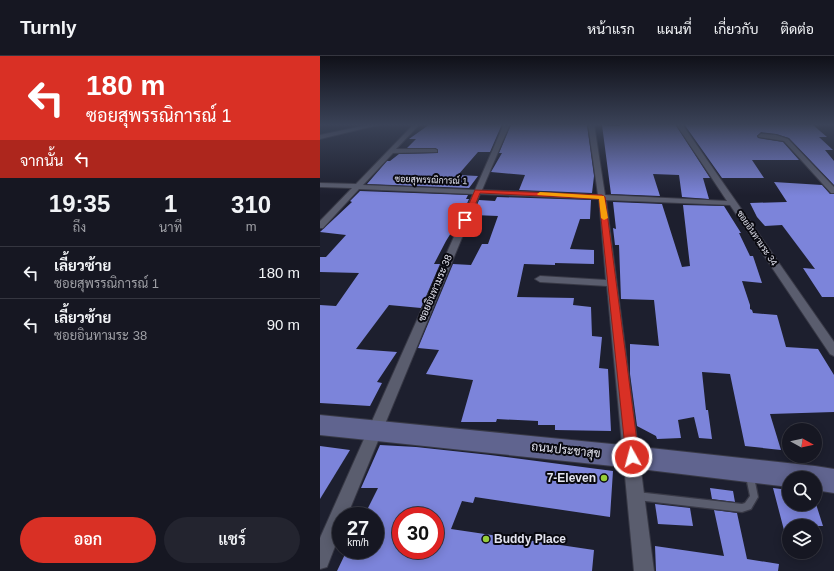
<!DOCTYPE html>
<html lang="th">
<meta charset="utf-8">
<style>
body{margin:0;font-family:Helvetica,Sarabun,sans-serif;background:#23242f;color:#f1f3f6;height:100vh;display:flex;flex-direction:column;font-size:15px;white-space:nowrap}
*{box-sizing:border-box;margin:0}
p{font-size:13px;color:#9e9fa5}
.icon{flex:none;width:22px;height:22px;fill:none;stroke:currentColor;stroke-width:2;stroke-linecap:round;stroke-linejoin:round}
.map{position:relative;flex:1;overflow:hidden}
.sheet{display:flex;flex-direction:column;background:#161722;width:320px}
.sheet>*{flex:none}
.banner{background:#d93025;color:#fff;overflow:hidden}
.needle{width:26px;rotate:98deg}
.buttons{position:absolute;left:462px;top:367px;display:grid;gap:8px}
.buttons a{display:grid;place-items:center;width:40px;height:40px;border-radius:50%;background:#161722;box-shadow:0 2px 10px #0003,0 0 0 1px #353640;font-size:20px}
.speed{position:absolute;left:12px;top:451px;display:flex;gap:8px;font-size:20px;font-weight:700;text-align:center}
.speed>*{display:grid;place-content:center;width:52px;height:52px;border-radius:50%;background:#161722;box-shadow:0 2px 10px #0003,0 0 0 1px #353640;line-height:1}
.speed small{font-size:10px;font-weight:400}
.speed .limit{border:6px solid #d22;background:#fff;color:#111}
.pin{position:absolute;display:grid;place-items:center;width:34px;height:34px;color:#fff;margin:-17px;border-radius:8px;box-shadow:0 2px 6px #0006}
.me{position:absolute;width:44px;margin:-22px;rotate:353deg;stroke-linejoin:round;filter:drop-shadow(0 0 3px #0008)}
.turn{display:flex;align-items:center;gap:14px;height:84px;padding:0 20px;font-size:18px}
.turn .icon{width:52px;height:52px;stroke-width:2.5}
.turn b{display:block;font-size:28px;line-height:34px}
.then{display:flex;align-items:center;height:38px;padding:0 20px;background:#0003;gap:8px;font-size:15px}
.eta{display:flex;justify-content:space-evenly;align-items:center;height:68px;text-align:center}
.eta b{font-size:24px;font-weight:600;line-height:28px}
.primary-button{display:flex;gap:8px;margin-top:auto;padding:8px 20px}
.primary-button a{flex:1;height:46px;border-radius:24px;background:#d93025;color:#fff;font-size:16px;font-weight:600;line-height:46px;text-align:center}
.primary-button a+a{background:#23242f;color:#f1f3f6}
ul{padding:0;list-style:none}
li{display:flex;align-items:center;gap:12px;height:52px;padding:0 20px;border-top:1px solid #353640}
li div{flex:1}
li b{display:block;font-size:15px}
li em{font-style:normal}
header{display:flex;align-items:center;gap:24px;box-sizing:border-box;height:56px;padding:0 20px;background:#161722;border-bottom:1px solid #353640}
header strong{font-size:19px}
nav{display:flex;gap:22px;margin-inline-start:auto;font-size:14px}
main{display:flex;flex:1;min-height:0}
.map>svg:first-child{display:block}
.building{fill:#7c84da;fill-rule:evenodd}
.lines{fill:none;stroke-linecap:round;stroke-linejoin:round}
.lane-casing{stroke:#383946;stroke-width:2.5}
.street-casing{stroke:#383946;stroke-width:2}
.secondary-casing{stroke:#383946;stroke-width:2}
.lane{fill:#5a5d6e;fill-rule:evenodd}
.street{fill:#5a5d6e;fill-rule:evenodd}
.secondary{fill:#60648f;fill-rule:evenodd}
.route{fill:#d93025;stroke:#8d1f18}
.slow{fill:#f59e0b}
.poi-dot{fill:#95cc3a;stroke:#090910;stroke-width:1.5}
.labels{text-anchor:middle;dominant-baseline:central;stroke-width:4;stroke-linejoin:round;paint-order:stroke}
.far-street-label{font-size:9px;fill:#e3e4ef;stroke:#090910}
.street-label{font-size:10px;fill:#e3e4ef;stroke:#090910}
.near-street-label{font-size:12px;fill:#e3e4ef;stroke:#090910}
.near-poi-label{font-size:12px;font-weight:bold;fill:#e3e4ef;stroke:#090910;text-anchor:end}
</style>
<header>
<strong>Turnly</strong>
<nav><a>หน้าแรก</a><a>แผนที่</a><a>เกี่ยวกับ</a><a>ติดต่อ</a></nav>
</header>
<main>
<section class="sheet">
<div class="banner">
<div class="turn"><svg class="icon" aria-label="left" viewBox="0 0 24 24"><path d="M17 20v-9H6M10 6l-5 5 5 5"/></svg><div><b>180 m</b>ซอยสุพรรณิการณ์ 1</div></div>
<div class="then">จากนั้น<svg class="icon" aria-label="left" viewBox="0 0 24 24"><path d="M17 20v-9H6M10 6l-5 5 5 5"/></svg></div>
</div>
<div class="eta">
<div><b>19:35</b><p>ถึง</p></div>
<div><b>1</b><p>นาที</p></div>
<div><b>310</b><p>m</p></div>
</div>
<ul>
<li><svg class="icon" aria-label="left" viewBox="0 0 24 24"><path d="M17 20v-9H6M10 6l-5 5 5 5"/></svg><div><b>เลี้ยวซ้าย</b><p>ซอยสุพรรณิการณ์ 1</p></div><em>180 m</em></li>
<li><svg class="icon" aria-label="left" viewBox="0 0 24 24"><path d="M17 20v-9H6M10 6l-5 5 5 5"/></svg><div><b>เลี้ยวซ้าย</b><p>ซอยอินทามระ 38</p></div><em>90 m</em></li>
</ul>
<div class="primary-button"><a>ออก</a><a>แชร์</a></div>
</section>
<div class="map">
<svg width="514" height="515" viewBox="0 0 514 515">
<rect width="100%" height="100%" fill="#1d1f2e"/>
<g class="building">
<polygon points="110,68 182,68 170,96 158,96 138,119 158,120 149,132 47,128 67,105 70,105 79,98 118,97 118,94 115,92 87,92 96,83 89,83"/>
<polygon points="194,68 267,69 274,120 272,137 199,134 205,119 171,116 182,97 179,97 191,69"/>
<polygon points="299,68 355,68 390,122 383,122 389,143 362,141 359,119 333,118 340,140 291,138 282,69 300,70"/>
<polygon points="364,68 493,69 507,81 499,81 513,94 505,94 514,105 514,129 469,82 456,78 441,76 437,80 438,82 463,86 479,104 432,104 444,122 402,122"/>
<polygon points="454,126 502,129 510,138 514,138 514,241 502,241 483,212 495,213 462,169 445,170 437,161 430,147 467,146"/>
<polygon points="40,135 148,139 146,143 149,143 142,159 126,185 114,208 120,208 101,252 69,249 36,293 77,296 57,326 62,327 50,350 0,347 0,249 16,250 39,217 0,216 0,201 6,201 26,179 0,176 32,146 30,145"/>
<polygon points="177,141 271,144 270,163 260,163 250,193 274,194 274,208 235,207 235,209 204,208 197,241 254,242 253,249 271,251 272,280 282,281 279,312 288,313 291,375 235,374 235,369 218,369 218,365 177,363 176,366 141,366 153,324 106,318 119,294 98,292 133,208 151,209 162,188 168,188 178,160 153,159 159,144 175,145"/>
<polygon points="293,146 342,148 362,211 370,210 363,149 404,150 421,177 419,177 430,200 433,200 442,227 422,225 430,249 430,253 432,254 433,257 457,259 466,291 498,293 514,319 514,356 450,358 461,394 425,390 410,318 382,316 386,354 388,354 392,383 379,382 374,361 358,364 361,382 337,383 336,380 317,370 310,318 310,288 339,290 334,244 301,243 299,189 295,189 293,172 296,173"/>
<path d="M60,389L96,391L170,399L293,415L290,461L155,441L153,447L142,445L131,473L274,494L272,515H17L27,494H55V460H44L58,432H41ZM81,460H115V494H81Z"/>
<polygon points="0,390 30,394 0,443"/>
<polygon points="390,432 413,435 415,446 392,443"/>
<polygon points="453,432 469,434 469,448 496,448 503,470 469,470 469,477 465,478"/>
<polygon points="335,448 370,452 373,470 338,468"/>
<polygon points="394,454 417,457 427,503 459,508 458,515 336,515 335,490 404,500"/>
</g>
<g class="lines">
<g class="lane-casing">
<polygon id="lane" points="430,417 433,418 434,421 438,441 431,453 422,456 317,444 314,443 313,440 314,437 317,436 422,448 425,447 430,440 426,421 427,418"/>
</g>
<g class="street-casing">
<g id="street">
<polygon points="52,68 62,68 0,83 0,79"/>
<polygon points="94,68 100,68 76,93 115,93 117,94 117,96 73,97 43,129 155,134 184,68 190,68 162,134 278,139 268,68 274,68 285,139 407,145 356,68 362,68 514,286 514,300 510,298 410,149 286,144 334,515 314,515 287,230 220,226 215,223 220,220 286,224 279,143 160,138 27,460 21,460 21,475 7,511 0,513 0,482 153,138 39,133 3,172 0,172 0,165 32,132 0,131 0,127 36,128"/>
<polygon points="441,78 456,79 468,83 514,131 514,137 511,137 464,85 439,81 438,80"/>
</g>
</g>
<g class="secondary-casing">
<polygon id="secondary" points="0,359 312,390 495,410 514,413 514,437 495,434 495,422 469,422 469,431 312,412 0,379"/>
</g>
<use href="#lane" class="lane"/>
<use href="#street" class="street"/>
<use href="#secondary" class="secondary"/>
</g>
<linearGradient id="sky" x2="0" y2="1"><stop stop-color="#101119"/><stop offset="0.49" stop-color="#3a4257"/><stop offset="1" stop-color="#3a4257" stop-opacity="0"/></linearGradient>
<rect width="514" height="140" fill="url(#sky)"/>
<polygon class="route" points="155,134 282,139 285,141 319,401 317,405 312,407 308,405 306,401 279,143 160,137 149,164 143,165 142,164"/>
<polygon class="slow" points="220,136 284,140 288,162 284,164 281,162 279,143 218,139 217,138"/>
<g class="poi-dot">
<circle cx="284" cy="422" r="4"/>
<circle cx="166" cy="483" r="4"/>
</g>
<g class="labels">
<g class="far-street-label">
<text transform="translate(111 124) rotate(2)">ซอยสุพรรณิการณ์ 1</text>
<text transform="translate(437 182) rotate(56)">ซอยอินทามระ 34</text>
</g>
<g class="street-label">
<text transform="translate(115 232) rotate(-67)">ซอยอินทามระ 38</text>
</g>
<g class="near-street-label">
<text transform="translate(246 394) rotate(6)">ถนนประชาสุข</text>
</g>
<g class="near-poi-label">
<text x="276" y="422">7-Eleven</text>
<text x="174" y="483" text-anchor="start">Buddy Place</text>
</g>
</g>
</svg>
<div class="buttons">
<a><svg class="needle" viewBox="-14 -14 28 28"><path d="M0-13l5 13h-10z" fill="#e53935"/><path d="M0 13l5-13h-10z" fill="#9e9fa5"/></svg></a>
<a><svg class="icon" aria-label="search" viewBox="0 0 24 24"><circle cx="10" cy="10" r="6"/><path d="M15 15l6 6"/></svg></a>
<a><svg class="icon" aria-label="layers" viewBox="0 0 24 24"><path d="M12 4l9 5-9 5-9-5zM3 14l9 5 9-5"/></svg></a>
</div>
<div class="speed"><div>27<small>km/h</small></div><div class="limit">30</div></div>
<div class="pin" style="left:145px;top:164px;background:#d93025"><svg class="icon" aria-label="arrive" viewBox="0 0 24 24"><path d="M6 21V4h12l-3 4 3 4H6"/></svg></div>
<svg class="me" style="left:312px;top:401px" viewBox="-20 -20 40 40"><circle r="17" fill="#d93025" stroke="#fff" stroke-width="3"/><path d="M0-11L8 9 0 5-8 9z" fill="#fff"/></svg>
</div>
</main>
